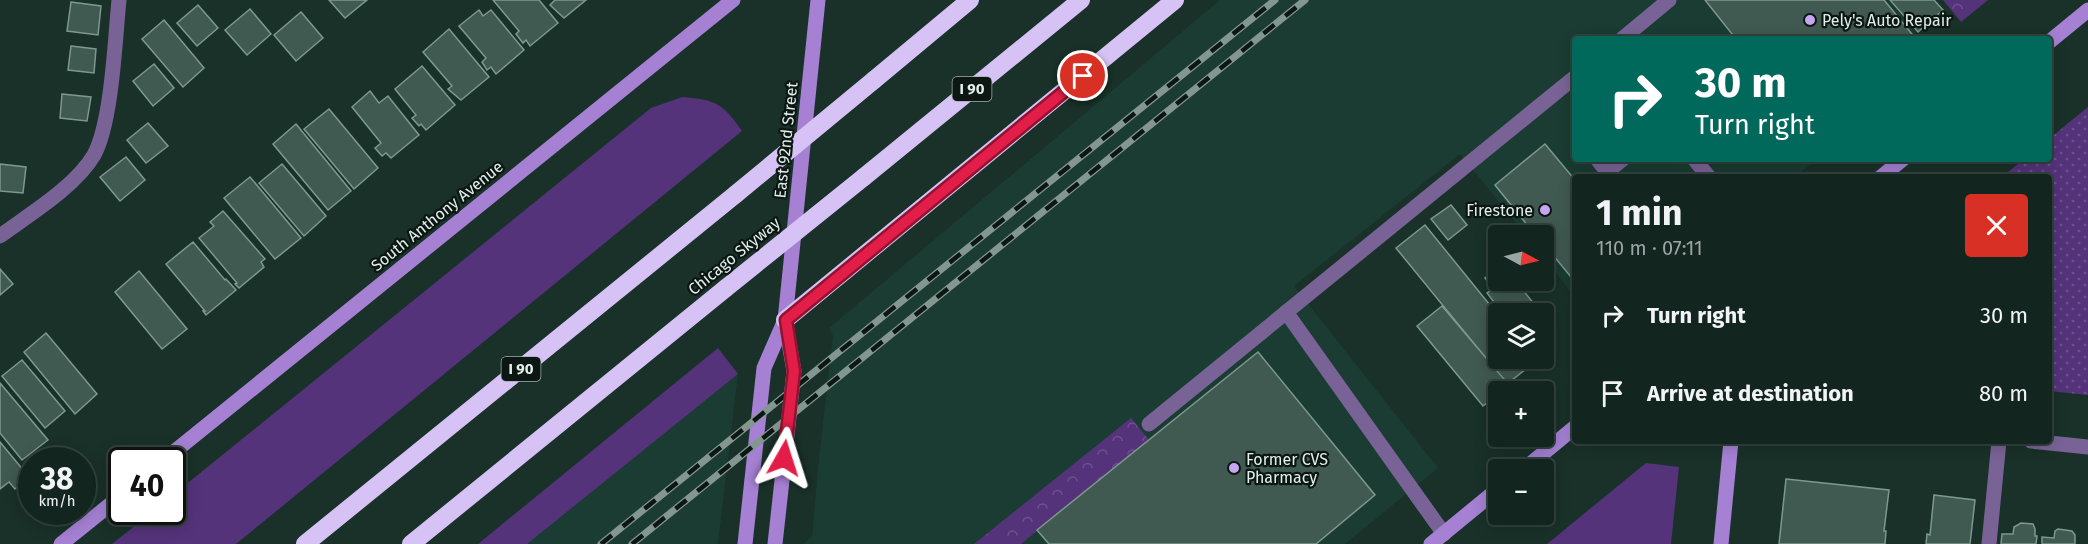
<!DOCTYPE html>
<meta charset="utf-8">
<style>
body{margin:0;font-family:"Fira Sans",sans-serif;background:#20312c;color:#f1f3f6;height:100vh;display:flex;flex-direction:column;font-size:22px;white-space:nowrap}
*{box-sizing:border-box;margin:0}
p{font-size:20px;color:#9da5a4}
.icon{flex:none;width:33px;height:33px;fill:none;stroke:currentColor;stroke-width:2;stroke-linecap:round;stroke-linejoin:round}
.map{position:relative;flex:1;overflow:hidden}
.details{position:absolute;left:1572px;top:174px;width:480px;height:270px;display:flex;flex-direction:column;background:#13251f;border-radius:6px;box-shadow:0 3px 15px #0003,0 0 0 2px #32423d}
.details>*{flex:none}
.banner{position:absolute;left:1572px;top:36px;width:480px;height:126px;border-radius:6px;box-shadow:0 3px 15px #0003,0 0 0 2px #32423d;background:#00695c;color:#fff;overflow:hidden}
.needle{width:39px;rotate:97deg}
.tools{position:absolute;left:1488px;top:225px;display:grid;gap:12px}
.tools a{display:grid;place-items:center;width:66px;height:66px;border-radius:6px;background:#13251f;box-shadow:0 3px 15px #0003,0 0 0 2px #32423d;font-size:30px}
.speed{position:absolute;left:18px;top:447px;display:flex;gap:12px;font-size:30px;font-weight:700;text-align:center}
.speed>*{display:grid;place-content:center;width:78px;height:78px;border-radius:50%;background:#13251f;box-shadow:0 3px 15px #0003,0 0 0 2px #32423d;line-height:1}
.speed small{font-size:15px;font-weight:400}
.speed .limit{border:3px solid #111;border-radius:9px;background:#fff;color:#111}
.pin{position:absolute;display:grid;place-items:center;width:51px;height:51px;color:#fff;margin:-26px;border:3px solid #fff;border-radius:50%;box-shadow:0 2px 6px #0007}
.me{position:absolute;width:66px;margin:-33px;rotate:6deg;stroke-linejoin:round;filter:drop-shadow(0 0 4px #0008)}
.turn{display:flex;align-items:center;gap:21px;height:126px;padding:0 24px;font-size:27px}
.turn .icon{width:78px;height:78px;stroke-width:2.5}
.turn b{display:block;font-size:42px;line-height:51px}
.round{display:grid;place-items:center;flex:none;width:63px;height:63px;border-radius:6px;background:#20312c}
.overview{display:flex;align-items:center;justify-content:space-between;height:102px;padding:0 24px}
h1{font-size:36px;font-weight:700;line-height:45px}
ul{padding:0;list-style:none}
li{display:flex;align-items:center;gap:18px;height:78px;padding:0 24px}
li div{flex:1}
li b{display:block;font-size:22px}
li em{font-style:normal}
.map>svg:first-child{display:block}
.built{fill:#1a3c32}
.green{fill:#55337b}
.forest{fill:url(#forest-crowns)}
.park{fill:url(#park-dots)}
.building{fill:#405951;stroke:#7d988e;stroke-width:1.5}
.lines{fill:none;stroke-linecap:round;stroke-linejoin:round}
.lane{stroke:#796396;stroke-width:15}
.street{stroke:#796396;stroke-width:15}
.secondary{stroke:#a580d3;stroke-width:15}
.highway{stroke:#d6c2f5;stroke-width:18}
.rail-casing{stroke:#839790;stroke-width:7}
.rail{stroke:#0c1613;stroke-width:4.5;stroke-dasharray:14;stroke-linecap:butt}
.highway-bridge{stroke:#d6c2f5;stroke-width:18}
.route-casing{stroke:#92132f;stroke-width:15}
.route{stroke:#e11d48;stroke-width:10}
.poi-dot{fill:#c6a6f0;stroke:#0c1613;stroke-width:2}
.labels{text-anchor:middle;dominant-baseline:central;stroke-width:4.5;stroke-linejoin:round;paint-order:stroke}
.shield{fill:#0c1613;stroke:#a0aea9;stroke-width:1.5}
.shield-label{font-size:15px;font-weight:bold;fill:#e0efe9}
.poi-label{font-size:16px;fill:#e0efe9;stroke:#0c1613;text-anchor:start}
.street-label{font-size:16px;fill:#e0efe9;stroke:#0c1613}
</style>
<div class="map">
<svg width="2088" height="544" viewBox="0 0 2088 544">
<defs>
<pattern id="forest-crowns" width="20" height="18" patternUnits="userSpaceOnUse" patternTransform="scale(1.5)"><rect width="20" height="18" fill="#55337b"/><path d="M2 6a3 3 0 1 1 6 0M12 15a3 3 0 1 1 6 0" fill="none" stroke="#6d518e"/></pattern>
<pattern id="park-dots" width="8" height="8" patternUnits="userSpaceOnUse" patternTransform="scale(1.5)"><rect width="8" height="8" fill="#55337b"/><path d="M2 2h.1M6 6h.1" fill="none" stroke="#6d518e" stroke-width="1.8" stroke-linecap="round"/></pattern>
</defs>
<rect width="100%" height="100%" fill="#193129"/>
<g class="built">
<polygon points="1220,0 1889,0 1920,39 1575,39 1575,159 1817,159 1795,177 1575,177 1575,297 1544,258 1544,236 1526,235 1460,154 1294,286 1438,468 1345,544 803,544 812,536 819,458 833,336 829,328"/>
<polygon points="738,374 718,544 523,544"/>
</g>
<g class="green">
<path d="M682,97C717,100 722,103 742,131L236,544H112L152,512H172L173,495L651,108Z"/>
<polygon points="718,348 738,374 527,544 478,544"/>
<polygon points="1646,463 1679,467 1671,544 1547,544"/>
</g>
<g class="forest">
<polygon points="1943,0 1988,0 1961,22"/>
<polygon points="1131,418 1149,440 1021,544 974,544"/>
</g>
<polygon class="park" points="2088,107 2088,395 2049,391 2049,177 2002,177 2024,159 2049,159 2049,139"/>
<g class="building">
<polygon points="329,0 367,0 345,18"/>
<polygon points="493,0 539,0 558,23 530,46 526,40 523,43 516,34 519,31"/>
<polygon points="555,0 586,0 564,18 550,5"/>
<polygon points="1705,0 1884,0 1916,39 1736,39"/>
<polygon points="1890,0 1934,0 1943,10 1918,32"/>
<polygon points="71,2 101,6 98,35 67,31"/>
<polygon points="198,5 218,28 197,46 177,23"/>
<polygon points="250,9 271,34 247,55 225,30"/>
<polygon points="479,10 483,16 491,10 524,50 496,74 491,67 487,70 482,62 486,58 459,26"/>
<polygon points="301,12 323,38 296,61 274,35"/>
<polygon points="164,20 204,68 183,87 142,39"/>
<polygon points="449,29 489,77 461,100 448,89 452,86 423,52"/>
<polygon points="71,46 96,49 94,73 68,70"/>
<polygon points="154,64 174,88 153,106 133,81"/>
<polygon points="422,66 455,105 426,130 421,124 419,126 412,118 416,115 395,89"/>
<polygon points="370,91 379,103 388,96 419,135 391,158 386,153 382,156 375,148 381,143 352,107"/>
<polygon points="62,94 91,97 87,121 60,118"/>
<polygon points="329,109 378,168 354,189 304,129"/>
<polygon points="148,123 168,146 146,163 127,140"/>
<polygon points="296,124 351,191 328,210 273,144"/>
<polygon points="1545,144 1575,180 1575,282 1544,244 1544,236 1536,236 1495,185"/>
<polygon points="126,157 145,180 120,201 100,177"/>
<polygon points="0,164 26,167 23,193 0,191"/>
<polygon points="282,164 326,216 304,236 259,183"/>
<polygon points="250,177 301,238 275,259 224,198"/>
<polygon points="1451,205 1467,225 1448,240 1431,219"/>
<polygon points="223,211 265,259 261,262 264,267 239,288 235,284 237,283 199,238 214,226 210,222"/>
<polygon points="1425,225 1498,315 1498,358 1534,358 1536,361 1507,384 1396,248"/>
<polygon points="193,242 225,280 226,279 236,290 206,315 203,311 205,311 166,264"/>
<polygon points="1498,268 1498,280 1515,280 1542,314 1503,314 1487,293 1493,289 1485,278"/>
<polygon points="0,269 13,284 0,295"/>
<polygon points="139,271 187,329 162,349 115,292"/>
<polygon points="1442,306 1509,385 1498,392 1498,394 1483,406 1417,326"/>
<polygon points="46,333 97,394 75,414 24,352"/>
<polygon points="1258,352 1375,495 1316,544 1049,544 1037,530"/>
<polygon points="22,360 65,411 45,428 2,376"/>
<polygon points="0,383 48,440 22,460 0,433"/>
<polygon points="0,442 29,477 15,489 9,482 0,489"/>
<polygon points="1786,479 1889,490 1884,531 1886,531 1885,544 1779,544"/>
<polygon points="1934,495 1975,500 1970,544 1926,544 1927,534 1930,535"/>
<polygon points="2021,523 2033,524 2035,529 2035,536 2037,536 2036,544 2001,544 2002,534 2013,534 2014,527"/>
<polygon points="2058,529 2072,531 2075,535 2075,544 2042,544 2042,537 2054,538 2055,531"/>
</g>
<g class="lines">
<g class="lane">
<polyline points="1622,39 1669,0"/>
<polyline points="1597,159 1611,177"/>
<polyline points="1694,159 1709,177"/>
<polyline points="1607,172 1623,159"/>
<path d="M0,236C30,214 75,187 94,155C112,122 115,39 119,0"/>
<polyline points="1286,312 1444,534"/>
<polyline points="1149,424 1575,77"/>
<polyline points="1989,544 1999,441"/>
</g>
<polyline class="street" points="2031,441 2088,447"/>
<g class="secondary">
<polyline points="2049,42 2088,10"/>
<polyline points="1881,177 1903,159"/>
<polyline points="164,460 733,0"/>
<polyline points="1523,470 1575,427"/>
<polyline points="61,544 122,495"/>
<polyline points="745,544 764,368 785,320"/>
<polyline points="775,544 794,371 785,320 818,0"/>
<polyline points="1431,544 1498,489"/>
<polyline points="1721,544 1731,441"/>
</g>
<g class="highway">
<polyline points="874,80 970,0"/>
<polyline points="864,177 1081,0"/>
<polyline points="785,320 1175,0"/>
<polyline points="305,544 736,194"/>
<polyline points="411,544 726,288"/>
</g>
<g class="rail-casing">
<g id="rail">
<polyline points="601,544 1275,0"/>
<polyline points="632,544 1305,0"/>
</g>
</g>
<use href="#rail" class="rail"/>
<g class="highway-bridge">
<polyline points="736,194 874,80"/>
<polyline points="726,288 864,177"/>
</g>
</g>
<g class="lines">
<g class="route-casing">
<polyline id="route" points="784,458 794,371 786,320 1083,76"/>
</g>
<use href="#route" class="route"/>
</g>
<g class="poi-dot">
<circle cx="1810" cy="20" r="6"/>
<circle cx="1545" cy="210" r="6"/>
<circle cx="1234" cy="468" r="6"/>
</g>
<g class="labels">
<g class="shield">
<rect x="952.5" y="77" width="39" height="24" rx="4.5"/>
<rect x="501.5" y="357" width="39" height="24" rx="4.5"/>
</g>
<g class="shield-label">
<text x="972" y="89">I 90</text>
<text x="521" y="369">I 90</text>
</g>
<g class="poi-label">
<text x="1822" y="20">Pely's Auto Repair</text>
<text x="1533" y="210" text-anchor="end">Firestone</text>
<text x="1246" y="459">Former CVS<tspan x="1246" dy="18">Pharmacy</tspan></text>
</g>
<g class="street-label">
<text transform="translate(786 140) rotate(-84)">East 92nd Street</text>
<text transform="translate(437 216) rotate(-39)">South Anthony Avenue</text>
<text transform="translate(734 256) rotate(-39)">Chicago Skyway</text>
</g>
</g>
</svg>
<div class="tools">
<a><svg class="needle" viewBox="-14 -14 28 28"><path d="M0-13l5 13h-10z" fill="#e53935"/><path d="M0 13l5-13h-10z" fill="#9da5a4"/></svg></a>
<a><svg class="icon" aria-label="layers" viewBox="0 0 24 24"><path d="M12 4l9 5-9 5-9-5zM3 14l9 5 9-5"/></svg></a>
<a>+</a>
<a>−</a>
</div>
<div class="speed"><div>38<small>km/h</small></div><div class="limit">40</div></div>
<div class="pin" style="left:1083px;top:76px;background:#d93025"><svg class="icon" aria-label="arrive" viewBox="0 0 24 24"><path d="M6 21V4h12l-3 4 3 4H6"/></svg></div>
<svg class="me" style="left:784px;top:458px" viewBox="-20 -20 40 40"><path d="M0-17L14 15 0 8-14 15z" fill="#e11d48" stroke="#fff" stroke-width="4"/></svg>
<div class="banner">
<div class="turn"><svg class="icon" aria-label="right" viewBox="0 0 24 24"><path d="M7 20v-9h11M14 6l5 5-5 5"/></svg><div><b>30 m</b>Turn right</div></div>
</div>
<section class="details">
<div class="overview"><div><h1>1 min</h1><p>110 m · 07:11</p></div><a class="round" style="background:#d93025;color:#fff"><svg class="icon" aria-label="close" viewBox="0 0 24 24"><path d="M6 6l12 12M18 6L6 18"/></svg></a></div>
<ul>
<li><svg class="icon" aria-label="right" viewBox="0 0 24 24"><path d="M7 20v-9h11M14 6l5 5-5 5"/></svg><div><b>Turn right</b></div><em>30 m</em></li>
<li><svg class="icon" aria-label="arrive" viewBox="0 0 24 24"><path d="M6 21V4h12l-3 4 3 4H6"/></svg><div><b>Arrive at destination</b></div><em>80 m</em></li>
</ul>
</section>
</div>
